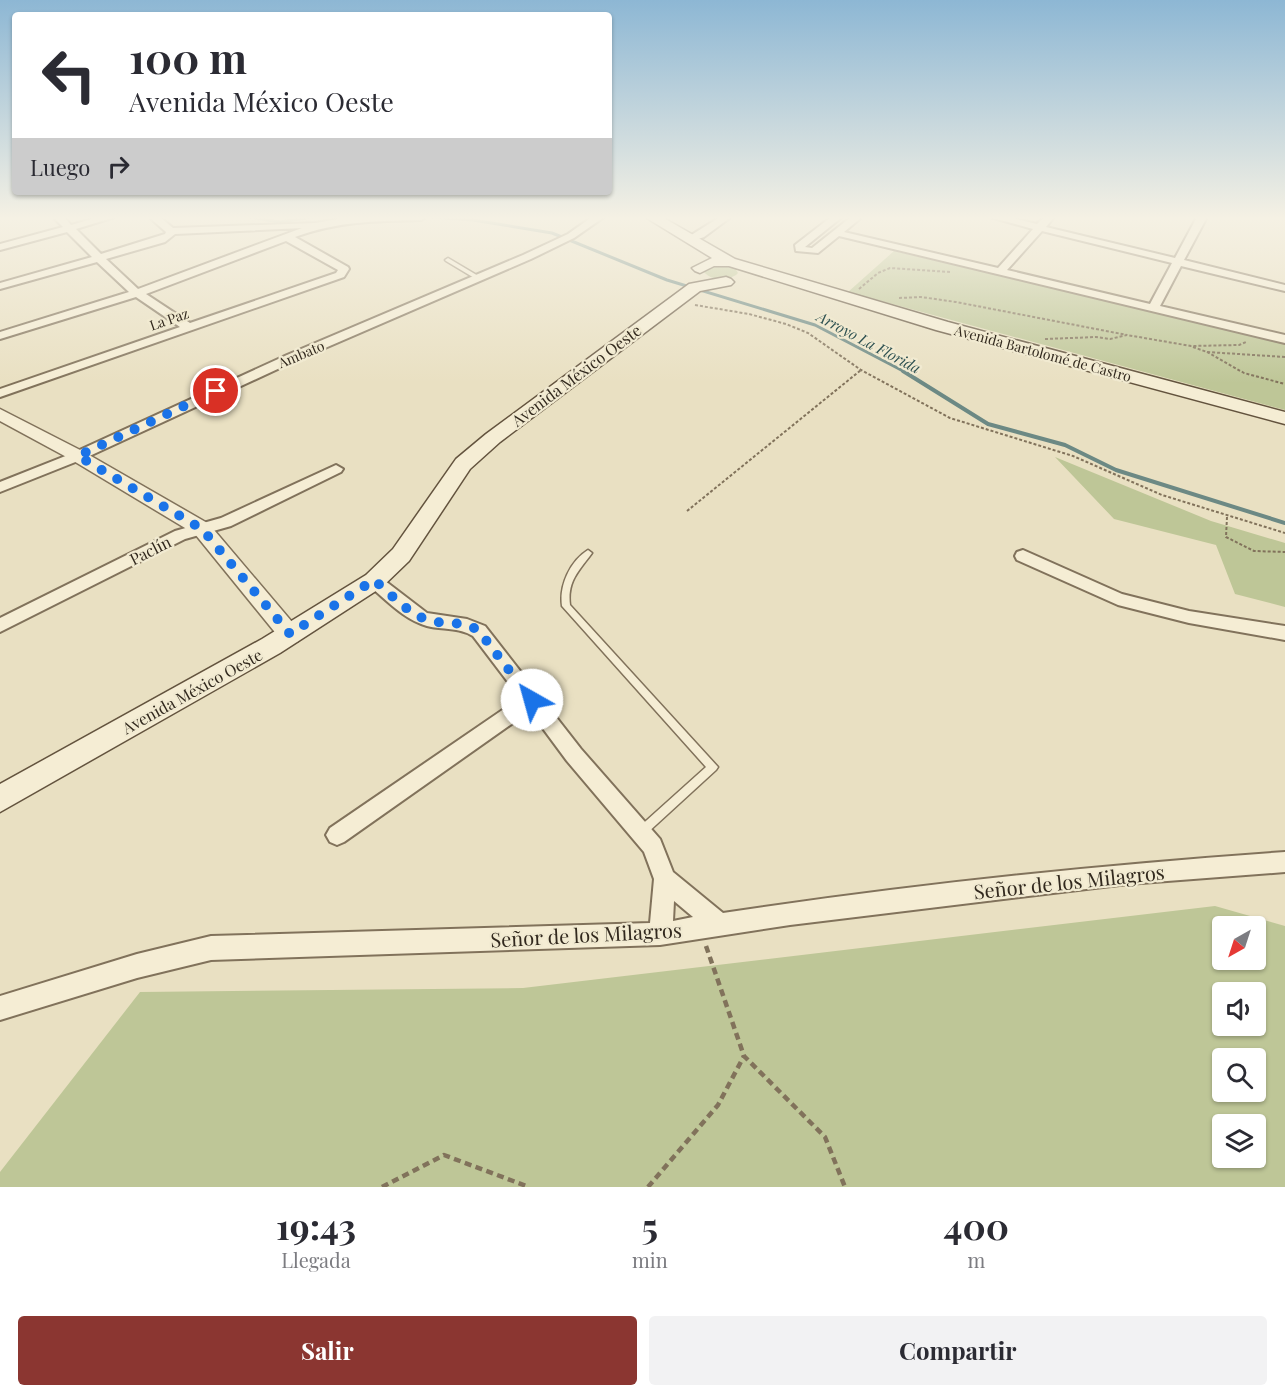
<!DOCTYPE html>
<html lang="es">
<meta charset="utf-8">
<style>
body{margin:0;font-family:"Playfair Display",serif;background:#f2f2f3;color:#2b2b33;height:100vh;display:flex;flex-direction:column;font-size:22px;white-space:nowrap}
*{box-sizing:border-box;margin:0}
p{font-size:20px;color:#7c7c81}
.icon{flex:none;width:33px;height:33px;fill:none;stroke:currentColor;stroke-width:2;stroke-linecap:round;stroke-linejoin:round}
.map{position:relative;height:1187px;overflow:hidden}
.sheet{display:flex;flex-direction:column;background:#fff;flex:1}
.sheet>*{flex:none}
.guide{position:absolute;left:12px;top:12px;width:600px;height:183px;border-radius:6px;box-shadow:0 2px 4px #0004;background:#fff;color:#2b2b33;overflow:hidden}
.needle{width:39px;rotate:219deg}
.buttons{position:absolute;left:1212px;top:916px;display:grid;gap:12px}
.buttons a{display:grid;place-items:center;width:54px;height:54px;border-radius:6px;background:#fff;box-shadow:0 2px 4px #0004;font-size:30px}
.pin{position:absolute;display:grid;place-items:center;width:51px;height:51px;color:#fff;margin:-26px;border:3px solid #fff;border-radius:50%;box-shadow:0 2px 6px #0007}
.me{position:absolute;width:66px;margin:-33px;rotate:322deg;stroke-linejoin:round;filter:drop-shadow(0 0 4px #0008)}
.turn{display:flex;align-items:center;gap:21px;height:126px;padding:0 18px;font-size:27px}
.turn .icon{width:78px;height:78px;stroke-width:2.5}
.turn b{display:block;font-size:42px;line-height:51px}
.then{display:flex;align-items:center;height:57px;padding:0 18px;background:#0003;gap:12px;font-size:22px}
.eta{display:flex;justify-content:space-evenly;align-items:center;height:102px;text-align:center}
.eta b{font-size:36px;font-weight:700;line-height:42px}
.action{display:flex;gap:12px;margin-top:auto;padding:12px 18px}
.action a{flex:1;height:69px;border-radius:6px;background:#8b3631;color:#fff;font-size:24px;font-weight:700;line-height:69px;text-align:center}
.action a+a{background:#f2f2f3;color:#2b2b33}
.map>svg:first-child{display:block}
.green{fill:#bec697;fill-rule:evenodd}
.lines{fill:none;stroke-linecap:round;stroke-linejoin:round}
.stream-far1{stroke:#6c8984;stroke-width:3}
.stream{stroke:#6c8984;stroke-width:4}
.service-casing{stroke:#81725b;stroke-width:3}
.minor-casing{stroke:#81725b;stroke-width:4}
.tertiary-casing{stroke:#81725b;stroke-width:3}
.secondary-casing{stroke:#63533e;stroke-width:3}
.path-far1{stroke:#81725b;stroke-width:2;stroke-dasharray:3 2;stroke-linecap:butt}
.path{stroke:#81725b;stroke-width:4.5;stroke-dasharray:7 4.5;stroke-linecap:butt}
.service{fill:#f5edd4;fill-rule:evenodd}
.minor{fill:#f5edd4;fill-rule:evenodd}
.tertiary{fill:#f5edd4;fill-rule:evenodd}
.secondary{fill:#f5edd4;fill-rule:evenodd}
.route{stroke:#1a73e8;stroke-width:10;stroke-dasharray:0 18}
.labels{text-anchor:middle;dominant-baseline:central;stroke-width:4.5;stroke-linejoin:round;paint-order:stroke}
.far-street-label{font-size:14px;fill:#32291e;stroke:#f1ead1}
.far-water-label{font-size:15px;font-style:italic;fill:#2e5151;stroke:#f1ead1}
.street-label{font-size:16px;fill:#32291e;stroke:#f1ead1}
.near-street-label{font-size:20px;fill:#32291e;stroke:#f1ead1}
</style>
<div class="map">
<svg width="1285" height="1187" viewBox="0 0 1285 1187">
<rect width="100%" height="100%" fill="#e9e0c2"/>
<g class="green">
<polygon points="894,251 1285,343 1285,410 848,292"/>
<path d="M720,264L735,268L738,273L736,275C726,281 712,281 704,272V269Z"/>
<polygon points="1055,457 1211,521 1285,543 1285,607 1235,594 1216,545 1114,519"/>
<path d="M1215,906L1285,926V1187H0V1172L140,992L523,988ZM1222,927H1256V960H1222ZM1222,993H1256V1026H1222ZM1222,1059H1256V1092H1222ZM1222,1125H1256V1158H1222Z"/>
</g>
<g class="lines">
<g class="stream-far1">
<polyline points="249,217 280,222 312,217"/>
<polyline points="431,217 473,220 552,233 667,280 815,325 905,372"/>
</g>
<polyline class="stream" points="903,371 988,424 1065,445 1116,470 1285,523"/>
<g class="service-casing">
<g id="service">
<polygon points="448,258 480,277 481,278 476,279 446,261 445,260"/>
<path d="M588,550L592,553C579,571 567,581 570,605L718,767L716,770L645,835L641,837L637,835L636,832L637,829L706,767L562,606C559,586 570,561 588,550Z"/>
</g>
</g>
<g class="minor-casing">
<g id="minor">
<path d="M53,217H64L71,225L99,217H115L76,229L101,254L165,234L166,232L149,217H160L173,228L315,223L350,217H426L421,220C376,221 338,221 295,237L348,267L349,269L344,277L0,397V389L180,327L136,297L0,339V332L129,292L97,262L0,289V283L92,257L67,232L0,250V244L63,227ZM302,228L138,289L106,259L165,242L175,234ZM286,241L338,270L336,273L190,323L146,294Z"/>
<polygon points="592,217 604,217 574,238 531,259 295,361 83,459 0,492 0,482 73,453 287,355 523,255 568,234"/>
<polygon points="720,217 731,217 704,237 690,242 685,239"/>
<path d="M831,217H842L805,247L812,248L851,217H862L844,232L998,268L1033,229L990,217H1007L1037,224L1044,217H1054L1046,227L1175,258L1197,217H1207L1184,260L1285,285V291L1181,266L1160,306L1285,335V343L839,236L818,253L796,251L795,245ZM1042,231L1172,263L1150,304L1007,270Z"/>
<polygon points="336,465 343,469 341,472 231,526 185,539 0,632 0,618 175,531 221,518"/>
<polygon points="1023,550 1122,594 1189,611 1285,626 1285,640 1189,623 1118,605 1017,560 1015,556 1017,552"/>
<path d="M374,575L380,577L427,613L467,619L485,626L581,749L660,839L673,872L723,913C909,885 1097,865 1285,852V872L1128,884L790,925L660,945L211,960L137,978L0,1020V996L137,954L211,936L650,923L654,879L644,852L567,761L530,711L344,842L337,845L330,842L326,835L330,828L520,698L473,636C459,627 442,630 427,626C403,619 387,600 368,585L366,581L368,577ZM674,901L693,917L673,921Z"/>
</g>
</g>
<g class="tertiary-casing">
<polygon id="tertiary" points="0,409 84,452 209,524 298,629 301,635 298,641 290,643 282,641 195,534 72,460 0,421"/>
</g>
<g class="secondary-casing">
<g id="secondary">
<polygon points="645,217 662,217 735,259 948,322 1285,412 1285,424 936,330 729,266 714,266 700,273 695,271 692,268 712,258"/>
<polygon points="726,277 731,279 734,282 731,285 700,291 500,442 470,469 409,561 382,587 280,653 0,812 0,784 262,639 366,575 393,549 456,459 486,434 689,284"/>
</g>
</g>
<g class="path-far1">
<polyline points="859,289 878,273 890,268 950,272"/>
<polyline points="899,298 921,297 956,302 1127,335"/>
<polyline points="695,305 749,314 786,324 808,333 861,370 950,418 1073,456 1162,495 1285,533"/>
<polyline points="1045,339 1096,337 1110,339 1127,335 1191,346 1239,345 1246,342"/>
<polyline points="1193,347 1207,352 1285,357"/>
<polyline points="1207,352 1244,373 1285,384"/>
<polyline points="687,511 861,370"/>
<polyline points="1227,517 1226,537 1254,551 1285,552"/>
</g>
<g class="path">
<polyline points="706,946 744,1056 825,1137 845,1187"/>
<polyline points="382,1187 444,1155 529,1187"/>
<polyline points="648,1187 718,1105 744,1056"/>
</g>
<use href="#service" class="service"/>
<use href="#minor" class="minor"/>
<use href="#tertiary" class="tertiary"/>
<use href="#secondary" class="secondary"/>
</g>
<linearGradient id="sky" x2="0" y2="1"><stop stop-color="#8db7d4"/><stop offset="0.57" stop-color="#f5f1e4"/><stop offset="1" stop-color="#f5f1e4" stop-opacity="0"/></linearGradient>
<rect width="1285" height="383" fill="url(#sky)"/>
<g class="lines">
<path class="route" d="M216,391L78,456L202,529L290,634L374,580C390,593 408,614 428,620C447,626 462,619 479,631L532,700"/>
</g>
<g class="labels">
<g class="far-street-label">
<text transform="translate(169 319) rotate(-19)">La Paz</text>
<text transform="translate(1043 353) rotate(15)">Avenida Bartolomé de Castro</text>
<text transform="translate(301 354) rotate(-23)">Ambato</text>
</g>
<g class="far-water-label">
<text transform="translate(869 342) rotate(28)">Arroyo La Florida</text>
</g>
<g class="street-label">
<text transform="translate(576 375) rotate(-37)">Avenida México Oeste</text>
<text transform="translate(150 550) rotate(-27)">Paclín</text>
<text transform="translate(192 691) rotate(-29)">Avenida México Oeste</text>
</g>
<g class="near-street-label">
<text transform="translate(1069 881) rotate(-6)">Señor de los Milagros</text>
<text transform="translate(586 934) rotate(-3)">Señor de los Milagros</text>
</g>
</g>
</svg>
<div class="buttons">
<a><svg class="needle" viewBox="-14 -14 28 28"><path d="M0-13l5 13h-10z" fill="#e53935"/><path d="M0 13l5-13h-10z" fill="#7c7c81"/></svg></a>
<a><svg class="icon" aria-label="sound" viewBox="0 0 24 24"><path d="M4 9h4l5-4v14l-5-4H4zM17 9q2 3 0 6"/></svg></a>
<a><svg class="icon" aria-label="search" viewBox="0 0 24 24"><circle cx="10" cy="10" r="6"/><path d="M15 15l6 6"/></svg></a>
<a><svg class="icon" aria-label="layers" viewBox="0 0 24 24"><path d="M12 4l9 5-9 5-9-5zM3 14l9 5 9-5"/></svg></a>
</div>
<div class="pin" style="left:216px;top:391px;background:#d93025"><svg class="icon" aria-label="arrive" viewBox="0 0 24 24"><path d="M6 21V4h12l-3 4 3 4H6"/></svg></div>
<svg class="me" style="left:532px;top:700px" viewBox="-20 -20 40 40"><circle r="19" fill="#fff"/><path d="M0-13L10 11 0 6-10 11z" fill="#1a73e8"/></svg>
<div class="guide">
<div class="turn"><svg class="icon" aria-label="left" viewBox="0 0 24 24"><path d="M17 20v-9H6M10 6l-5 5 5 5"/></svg><div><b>100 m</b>Avenida México Oeste</div></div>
<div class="then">Luego<svg class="icon" aria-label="right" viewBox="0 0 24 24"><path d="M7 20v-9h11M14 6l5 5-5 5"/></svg></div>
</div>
</div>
<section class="sheet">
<div class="eta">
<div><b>19:43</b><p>Llegada</p></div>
<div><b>5</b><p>min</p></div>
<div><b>400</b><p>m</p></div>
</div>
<div class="action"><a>Salir</a><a>Compartir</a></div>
</section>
